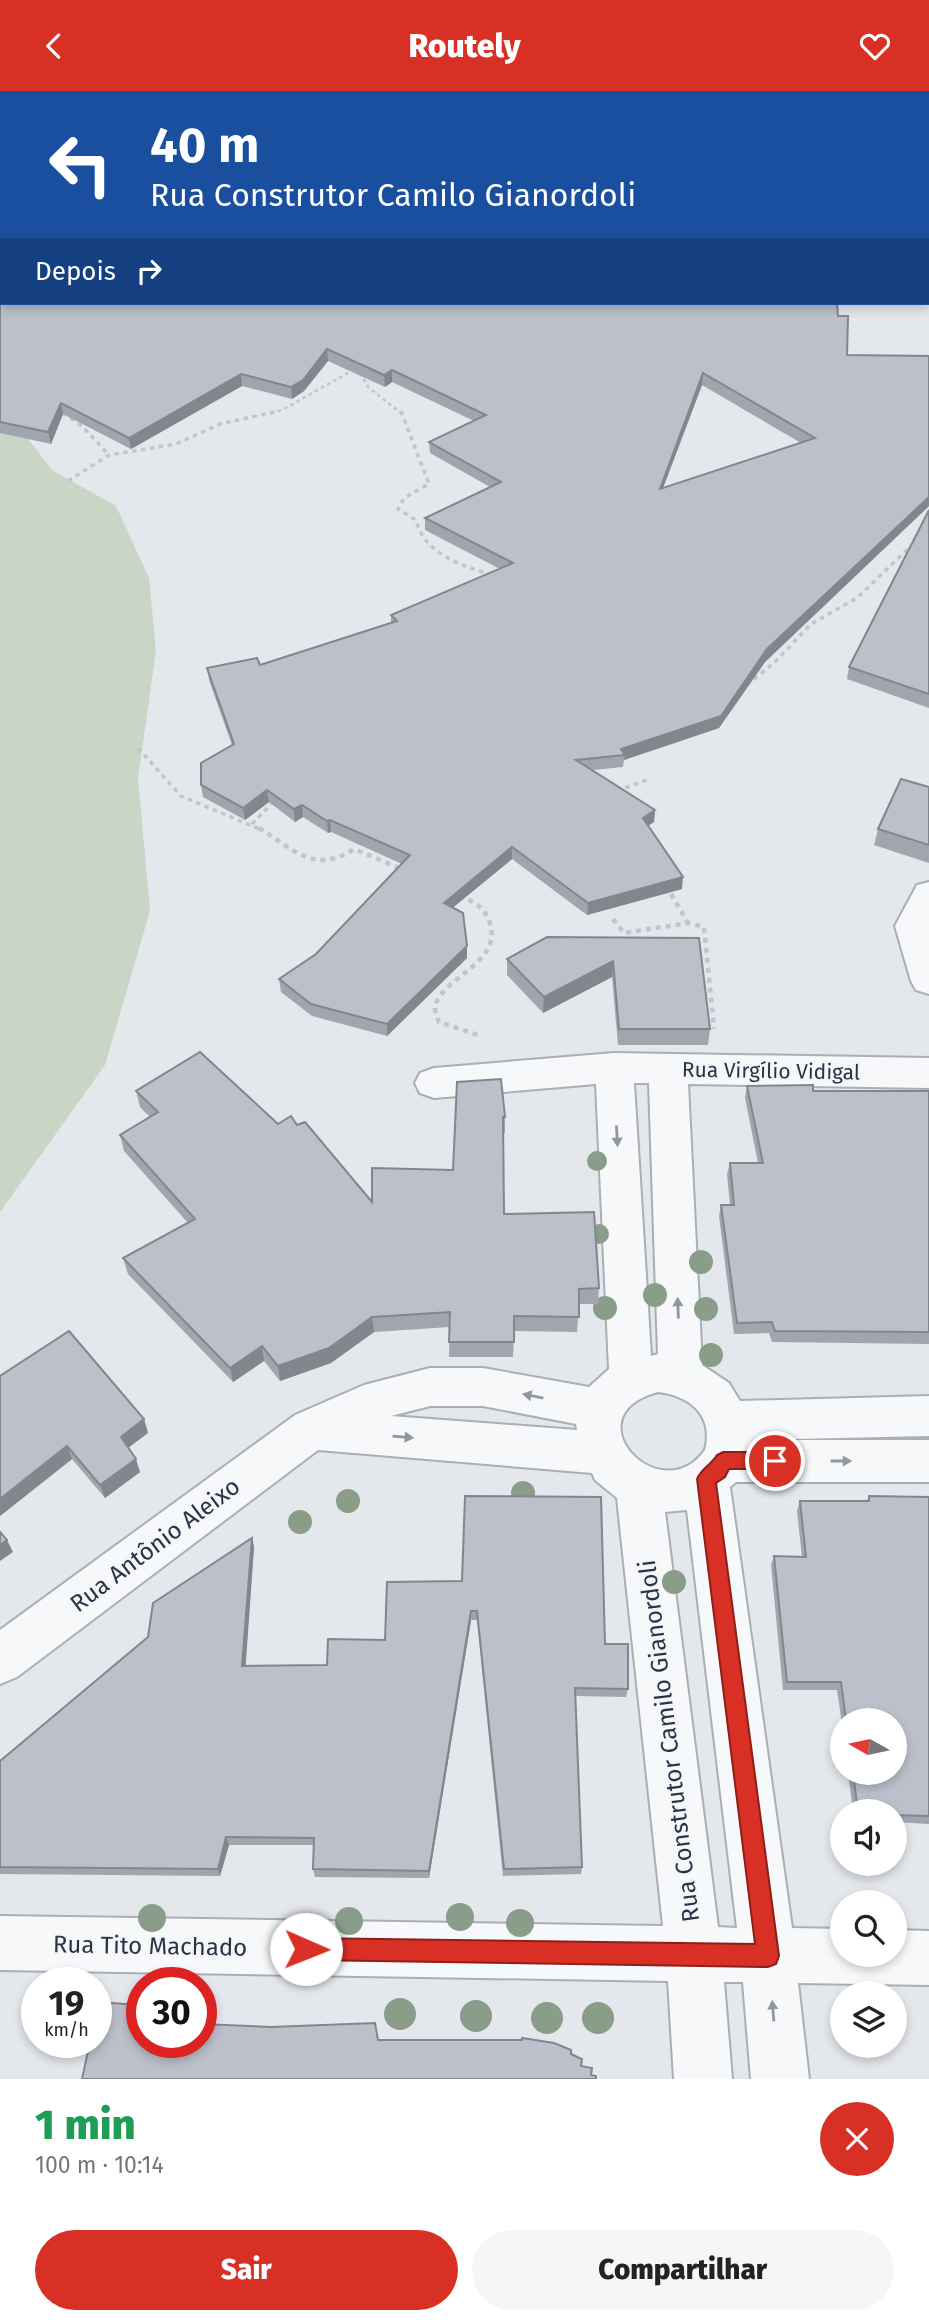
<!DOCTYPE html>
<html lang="pt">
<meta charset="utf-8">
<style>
body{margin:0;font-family:"Fira Sans",sans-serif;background:#f6f6f6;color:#222;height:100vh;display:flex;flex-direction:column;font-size:26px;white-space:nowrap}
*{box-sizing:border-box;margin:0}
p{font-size:23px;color:#767676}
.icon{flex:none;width:38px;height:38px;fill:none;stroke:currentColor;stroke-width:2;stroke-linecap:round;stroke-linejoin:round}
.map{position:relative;height:1988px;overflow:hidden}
.side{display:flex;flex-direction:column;background:#fff;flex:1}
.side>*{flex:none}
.top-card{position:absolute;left:0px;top:0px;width:929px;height:214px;box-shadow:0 4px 10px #0003;background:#1a4fa0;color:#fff;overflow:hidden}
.needle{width:46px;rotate:279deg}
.fabs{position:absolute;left:830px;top:1617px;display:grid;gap:14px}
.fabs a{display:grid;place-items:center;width:77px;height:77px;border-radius:50%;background:#fff;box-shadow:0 4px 10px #0003;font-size:35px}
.speed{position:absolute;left:21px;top:1876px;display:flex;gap:14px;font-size:35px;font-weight:700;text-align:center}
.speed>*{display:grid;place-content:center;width:91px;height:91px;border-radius:50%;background:#fff;box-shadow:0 4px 10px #0003;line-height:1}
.speed small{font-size:18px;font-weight:400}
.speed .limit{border:10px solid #d22;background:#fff;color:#111}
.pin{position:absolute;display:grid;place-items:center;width:60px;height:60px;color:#fff;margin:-30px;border:4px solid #fff;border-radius:50%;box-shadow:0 2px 7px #0007}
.me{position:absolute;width:77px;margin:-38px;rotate:91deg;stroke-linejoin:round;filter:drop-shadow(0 0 5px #0008)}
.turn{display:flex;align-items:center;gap:24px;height:147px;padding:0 35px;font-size:32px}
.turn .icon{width:91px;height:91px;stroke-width:2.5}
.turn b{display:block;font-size:49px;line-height:60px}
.then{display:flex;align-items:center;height:66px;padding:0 35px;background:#0003;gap:14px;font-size:26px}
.round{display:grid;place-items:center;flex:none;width:74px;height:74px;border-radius:37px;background:#f6f6f6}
.head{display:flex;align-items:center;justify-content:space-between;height:119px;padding:0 35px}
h1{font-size:42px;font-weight:800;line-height:52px;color:#1e9e55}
.primary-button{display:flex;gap:14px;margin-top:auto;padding:14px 35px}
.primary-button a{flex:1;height:80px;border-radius:42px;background:#d93025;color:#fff;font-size:28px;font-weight:800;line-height:80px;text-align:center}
.primary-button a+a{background:#f6f6f6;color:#222}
header{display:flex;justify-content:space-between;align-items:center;height:91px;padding:0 35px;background:#d93025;color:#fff;font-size:32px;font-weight:800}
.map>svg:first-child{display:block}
.green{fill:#c9d6c5}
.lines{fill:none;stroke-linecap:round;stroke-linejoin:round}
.minor-casing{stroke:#a9aeb7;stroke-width:4}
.path-far2{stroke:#c2c5cb;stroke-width:2.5;stroke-dasharray:3.5 3.5;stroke-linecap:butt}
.path-far1{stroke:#c2c5cb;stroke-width:3.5;stroke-dasharray:4.5 4.5;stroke-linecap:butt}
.path{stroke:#c2c5cb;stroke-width:4.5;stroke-dasharray:5 5;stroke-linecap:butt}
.minor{fill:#f7f8fa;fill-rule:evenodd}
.tree{fill:#899d89}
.wall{fill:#a1a5ae;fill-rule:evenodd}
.shaded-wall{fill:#83868d}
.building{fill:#bbc0ca;stroke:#83868d;stroke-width:2;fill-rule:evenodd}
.oneway{fill:#9196a0}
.route{fill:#d93025;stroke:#8d1f18;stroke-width:2}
.labels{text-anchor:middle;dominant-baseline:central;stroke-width:5;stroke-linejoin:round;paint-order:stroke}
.street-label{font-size:21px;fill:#2b3445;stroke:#f4f6f9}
.near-street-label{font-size:24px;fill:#2b3445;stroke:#f4f6f9}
</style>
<header><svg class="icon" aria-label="back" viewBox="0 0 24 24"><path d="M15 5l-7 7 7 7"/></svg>Routely<svg class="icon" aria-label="heart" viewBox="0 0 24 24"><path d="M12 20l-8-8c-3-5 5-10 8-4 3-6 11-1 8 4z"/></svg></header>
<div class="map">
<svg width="929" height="1988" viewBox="0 0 929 1988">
<rect width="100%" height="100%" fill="#e4e7ec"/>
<polygon class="green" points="0,285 15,331 52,379 116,415 149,487 156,560 138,687 150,820 105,974 0,1121"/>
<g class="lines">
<g class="minor-casing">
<g id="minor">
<polygon points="929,791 929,903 916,899 911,890 895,835 917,794"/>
<path d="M614,962L929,967V997L688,993L702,1274L729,1292L740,1310L929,1305V1345L752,1349H929V1391H736L730,1396L792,1837L842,1838V1864H894V1839L929,1840V1894L798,1892L809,1988H751L743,1891H724L732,1988H674L668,1890L0,1879V1825L663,1835L617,1407L595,1389L592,1382L318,1359L17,1586L0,1593V1539L295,1324L364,1294L430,1277H483L589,1296L609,1278L596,993L434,1007L420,1002L415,992L420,982L434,977ZM634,992H649L658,1263L651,1265ZM658,1301C690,1305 714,1324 705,1359C661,1421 569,1325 658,1301ZM430,1315H483L576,1333L577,1339L391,1325ZM687,1419L737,1837L718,1836L665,1421Z"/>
</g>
</g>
<g class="path-far2">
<polyline points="802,2 821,0"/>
<polyline points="360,282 369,297 401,322"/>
<polyline points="271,322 282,319 355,278"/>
</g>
<g class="path-far1">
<path d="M401,320L429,393L404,407L398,418L416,429C424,463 461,474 491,484"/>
<polyline points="63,322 83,336 109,364"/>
<polyline points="68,390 109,364 176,353 220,333 279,320"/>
<polyline points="747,594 775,571 811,533 857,507 912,454"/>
<polyline points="138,657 181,705 262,739"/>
<polyline points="617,700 649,688"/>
<polyline points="252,733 273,711"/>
</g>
<g class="path">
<path d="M259,737C295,759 314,784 354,758L404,779"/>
<polyline points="671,803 688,832"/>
<path d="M459,805C474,810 486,817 490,833C501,870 451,883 437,910C433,917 436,924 439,931L481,945"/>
<polyline points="613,828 624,842 688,832 704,836 714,938"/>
</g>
<use href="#minor" class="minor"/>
</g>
<g class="tree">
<circle cx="597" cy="1070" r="10"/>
<circle cx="599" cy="1143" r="10"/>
<circle cx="701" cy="1171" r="12"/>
<circle cx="655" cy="1204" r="12"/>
<circle cx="605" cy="1217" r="12"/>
<circle cx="706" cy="1218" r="12"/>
<circle cx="711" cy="1264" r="12"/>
<circle cx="523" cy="1402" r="12"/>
<circle cx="348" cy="1410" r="12"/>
<circle cx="300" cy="1431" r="12"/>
<circle cx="674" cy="1491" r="12"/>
<circle cx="460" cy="1826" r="14"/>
<circle cx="152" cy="1827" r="14"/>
<circle cx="349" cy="1830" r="14"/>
<circle cx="520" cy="1832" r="14"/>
<circle cx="400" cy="1923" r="16"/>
<circle cx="476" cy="1925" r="16"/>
<circle cx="547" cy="1927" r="16"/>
<circle cx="598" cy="1927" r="16"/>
</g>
<g class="wall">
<polygon points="35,0 809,0 811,2 49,2"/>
<path d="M0,27L2,212L838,225L847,264L929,265V415L765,571L719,637L624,669L623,676L593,679L655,719L654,731L648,735L682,798L587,824L512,768L453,816L467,867L387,945L312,925L281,901L279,888L316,863L402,773L331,741L328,742L303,726L295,731L269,711L245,729L203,706L201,694L232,654L209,589L207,577L260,574L391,532V524L500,478L425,439V427L490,396L430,362L429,351L474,330L392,291L385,296L328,270L304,300L292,308L242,295L131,358L63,323L51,353L0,342ZM702,294L801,352L663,397Z"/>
<polygon points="928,54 929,54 929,184 928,183"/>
<polygon points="929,419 929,617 847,588 849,576"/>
<polygon points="929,696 929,772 874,754 878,738"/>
<polygon points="699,847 710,938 708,954 618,954 612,886 543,922 507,884 507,868"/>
<polygon points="457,991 505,1026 505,1042 503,1042 504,1123 599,1197 598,1213 579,1213 577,1241 514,1240 513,1266 449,1266 450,1236 374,1241 331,1272 280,1290 264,1270 233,1291 128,1183 123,1167 188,1132 124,1060 120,1044 150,1026 140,1016 136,1000 278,1033 297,1034 372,1111 453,1079"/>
<polygon points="747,995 813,1000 929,1000 929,1253 772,1251 769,1242 734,1243 719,1125 721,1114 730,1114 727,1083 730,1072 758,1072 745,1007"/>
<polygon points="0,1285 144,1328 148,1342 128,1357 140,1381 105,1407 72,1368 0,1425"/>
<polygon points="869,1405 929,1406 929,1733 894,1731 894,1720 853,1720 848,1682 894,1682 894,1629 842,1629 842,1633 837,1599 783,1599 771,1474 774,1465 802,1466 797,1420 800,1410 867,1410"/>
<polygon points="252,1447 254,1456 245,1575 327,1574 385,1549 387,1491 605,1553 628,1598 626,1606 575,1605 582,1776 581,1783 503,1785 477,1529 471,1529 429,1787 315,1786 313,1778 314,1754 229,1754 220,1785 0,1783 0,1670 148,1546"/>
</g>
<g class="shaded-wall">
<polygon points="327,258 328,270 304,300 292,308 291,296"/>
<polygon points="392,279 392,291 385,296 384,284"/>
<polygon points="703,282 702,294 658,410 660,398"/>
<polygon points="241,283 242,295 131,358 129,347"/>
<polygon points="61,312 63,323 51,353 48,341"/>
<polygon points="929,406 929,415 765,571 719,637 624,669 625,664 621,658 767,558"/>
<polygon points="267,699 269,711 245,729 243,717"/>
<polygon points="302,714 303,726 295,731 294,718"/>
<polygon points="655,719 654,731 641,739 643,727"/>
<polygon points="330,729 331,741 328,742 327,730"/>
<polygon points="512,756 512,768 444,824 444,812"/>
<polygon points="683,786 682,798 587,824 588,812"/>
<polygon points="467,855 467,867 387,945 387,933"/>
<polygon points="613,870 612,886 543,922 544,906"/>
<polygon points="372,1226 374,1241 331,1272 280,1290 278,1275"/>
<polygon points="262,1255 264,1270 233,1291 230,1277"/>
<polygon points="144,1328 148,1342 125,1359 121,1346"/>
<polygon points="67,1355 72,1368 0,1425 0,1408"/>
<polygon points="136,1368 140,1381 105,1407 100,1394"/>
<polygon points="252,1447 254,1456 245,1584 242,1575"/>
<polygon points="7,1449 13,1461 0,1470 0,1454"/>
<polygon points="471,1520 471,1529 429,1787 429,1780"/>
<polygon points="226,1746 229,1754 220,1785 218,1778"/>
<polygon points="137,1914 142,1921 141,1937 136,1929"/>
</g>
<g class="building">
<polygon points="117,0 809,0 811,2 131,2"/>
<polygon points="824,0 929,0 929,21 928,21 928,2 822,2"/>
<path d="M0,27H2V212H837L838,225H848L847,264L929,265V406L767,558L721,625L621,658L625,664L576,669L655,719L643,727L683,786L588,812L512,756L444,812L463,822L467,855L387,933L311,913L279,888L316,863L410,764L330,729L327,730L302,714L294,718L267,699L243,717L201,694V672L234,653L207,577L257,567L260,574L397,530L391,524L513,472L425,427L501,391L429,351L486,324L392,279L384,284L327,258L303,289L291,296L241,283L129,347L61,312L48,341L0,331ZM703,282L815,347L660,398Z"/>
<polygon points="928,54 929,54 929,171 928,170"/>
<polygon points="929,419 929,603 849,576"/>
<polygon points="901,688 929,696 929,754 878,738"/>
<polygon points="547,846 699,847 710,938 619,938 613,870 544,906 507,868"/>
<polygon points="200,961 278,1033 291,1025 297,1034 305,1031 372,1111 372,1077 453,1079 457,991 501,988 505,1026 503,1026 504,1123 594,1121 599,1197 579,1198 579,1226 514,1225 514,1251 449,1251 450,1221 372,1226 329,1257 278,1275 262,1255 230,1277 123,1167 195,1128 120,1044 158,1021 136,1000"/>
<polygon points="813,994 813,1000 929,1000 929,1241 775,1240 772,1231 737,1232 721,1114 734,1114 730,1072 763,1072 747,995"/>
<polygon points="69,1240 144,1328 121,1346 136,1368 100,1394 67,1355 0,1408 0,1285"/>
<polygon points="465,1405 601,1406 605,1553 628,1553 628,1598 575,1597 582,1776 504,1778 477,1520 471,1520 429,1780 313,1778 314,1747 226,1746 218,1778 0,1776 0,1670 148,1546 153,1512 252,1447 242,1575 327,1574 328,1548 385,1549 387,1491 462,1490"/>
<polygon points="869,1405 929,1406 929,1725 894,1724 894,1720 858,1720 853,1682 894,1682 894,1629 846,1629 841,1591 787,1591 774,1465 806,1466 800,1410 869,1410"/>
<polygon points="0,1441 7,1449 0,1454"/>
<polygon points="99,1911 137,1914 136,1929 142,1929 142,1951 201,1951 201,1933 271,1936 375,1932 378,1949 522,1949 522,1947 554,1952 571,1959 571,1963 582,1968 581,1975 592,1977 591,1984 596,1985 596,1988 82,1988 90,1951 96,1951 96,1922"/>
</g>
<defs><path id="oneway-solid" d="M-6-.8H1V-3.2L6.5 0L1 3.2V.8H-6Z" transform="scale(1.75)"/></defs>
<g class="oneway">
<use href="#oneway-solid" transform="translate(617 1045) rotate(87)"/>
<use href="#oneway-solid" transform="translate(678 1217) rotate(-92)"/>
<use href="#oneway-solid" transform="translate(533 1305) rotate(-169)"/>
<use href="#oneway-solid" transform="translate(403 1346) rotate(5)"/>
<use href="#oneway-solid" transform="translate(841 1370)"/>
<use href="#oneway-solid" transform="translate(773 1920) rotate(-95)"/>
</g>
<path class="route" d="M723,1361H775L782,1364L784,1370L782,1376L775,1378H729L725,1386L716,1392L779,1865L776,1873L768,1876L306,1869L298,1866L294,1858L298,1850L306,1847L755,1853L697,1388C701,1378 711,1374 717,1364Z"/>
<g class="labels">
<g class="street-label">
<text transform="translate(771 980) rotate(1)">Rua Virgílio Vidigal</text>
</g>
<g class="near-street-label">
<text transform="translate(155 1454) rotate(-37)">Rua Antônio Aleixo</text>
<text transform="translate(669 1650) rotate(-97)">Rua Construtor Camilo Gianordoli</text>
<text transform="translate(150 1855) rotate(1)">Rua Tito Machado</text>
</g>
</g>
</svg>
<div class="fabs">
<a><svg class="needle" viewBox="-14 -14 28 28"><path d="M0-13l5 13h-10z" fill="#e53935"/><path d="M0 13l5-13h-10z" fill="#767676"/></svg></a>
<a><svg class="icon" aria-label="sound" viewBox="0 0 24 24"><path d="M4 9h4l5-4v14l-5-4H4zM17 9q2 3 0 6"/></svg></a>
<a><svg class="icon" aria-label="search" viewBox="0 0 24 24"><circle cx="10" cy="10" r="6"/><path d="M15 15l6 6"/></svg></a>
<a><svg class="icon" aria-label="layers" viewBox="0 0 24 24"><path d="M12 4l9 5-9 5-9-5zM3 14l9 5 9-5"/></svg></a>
</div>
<div class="speed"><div>19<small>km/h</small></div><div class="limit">30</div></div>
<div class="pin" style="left:775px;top:1370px;background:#d93025"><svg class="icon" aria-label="arrive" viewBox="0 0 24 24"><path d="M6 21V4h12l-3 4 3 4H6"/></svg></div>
<svg class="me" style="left:306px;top:1858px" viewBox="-20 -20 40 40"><circle r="19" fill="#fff"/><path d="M0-13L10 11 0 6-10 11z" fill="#d93025"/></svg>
<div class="top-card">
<div class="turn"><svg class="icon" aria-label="left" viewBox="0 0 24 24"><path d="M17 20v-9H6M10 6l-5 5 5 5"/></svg><div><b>40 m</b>Rua Construtor Camilo Gianordoli</div></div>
<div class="then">Depois<svg class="icon" aria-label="right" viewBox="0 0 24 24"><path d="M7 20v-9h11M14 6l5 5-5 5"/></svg></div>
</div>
</div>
<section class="side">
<div class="head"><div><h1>1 min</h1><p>100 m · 10:14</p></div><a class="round" style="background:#d93025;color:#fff"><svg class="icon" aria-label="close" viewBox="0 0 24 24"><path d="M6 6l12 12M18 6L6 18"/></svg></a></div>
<div class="primary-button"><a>Sair</a><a>Compartilhar</a></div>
</section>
